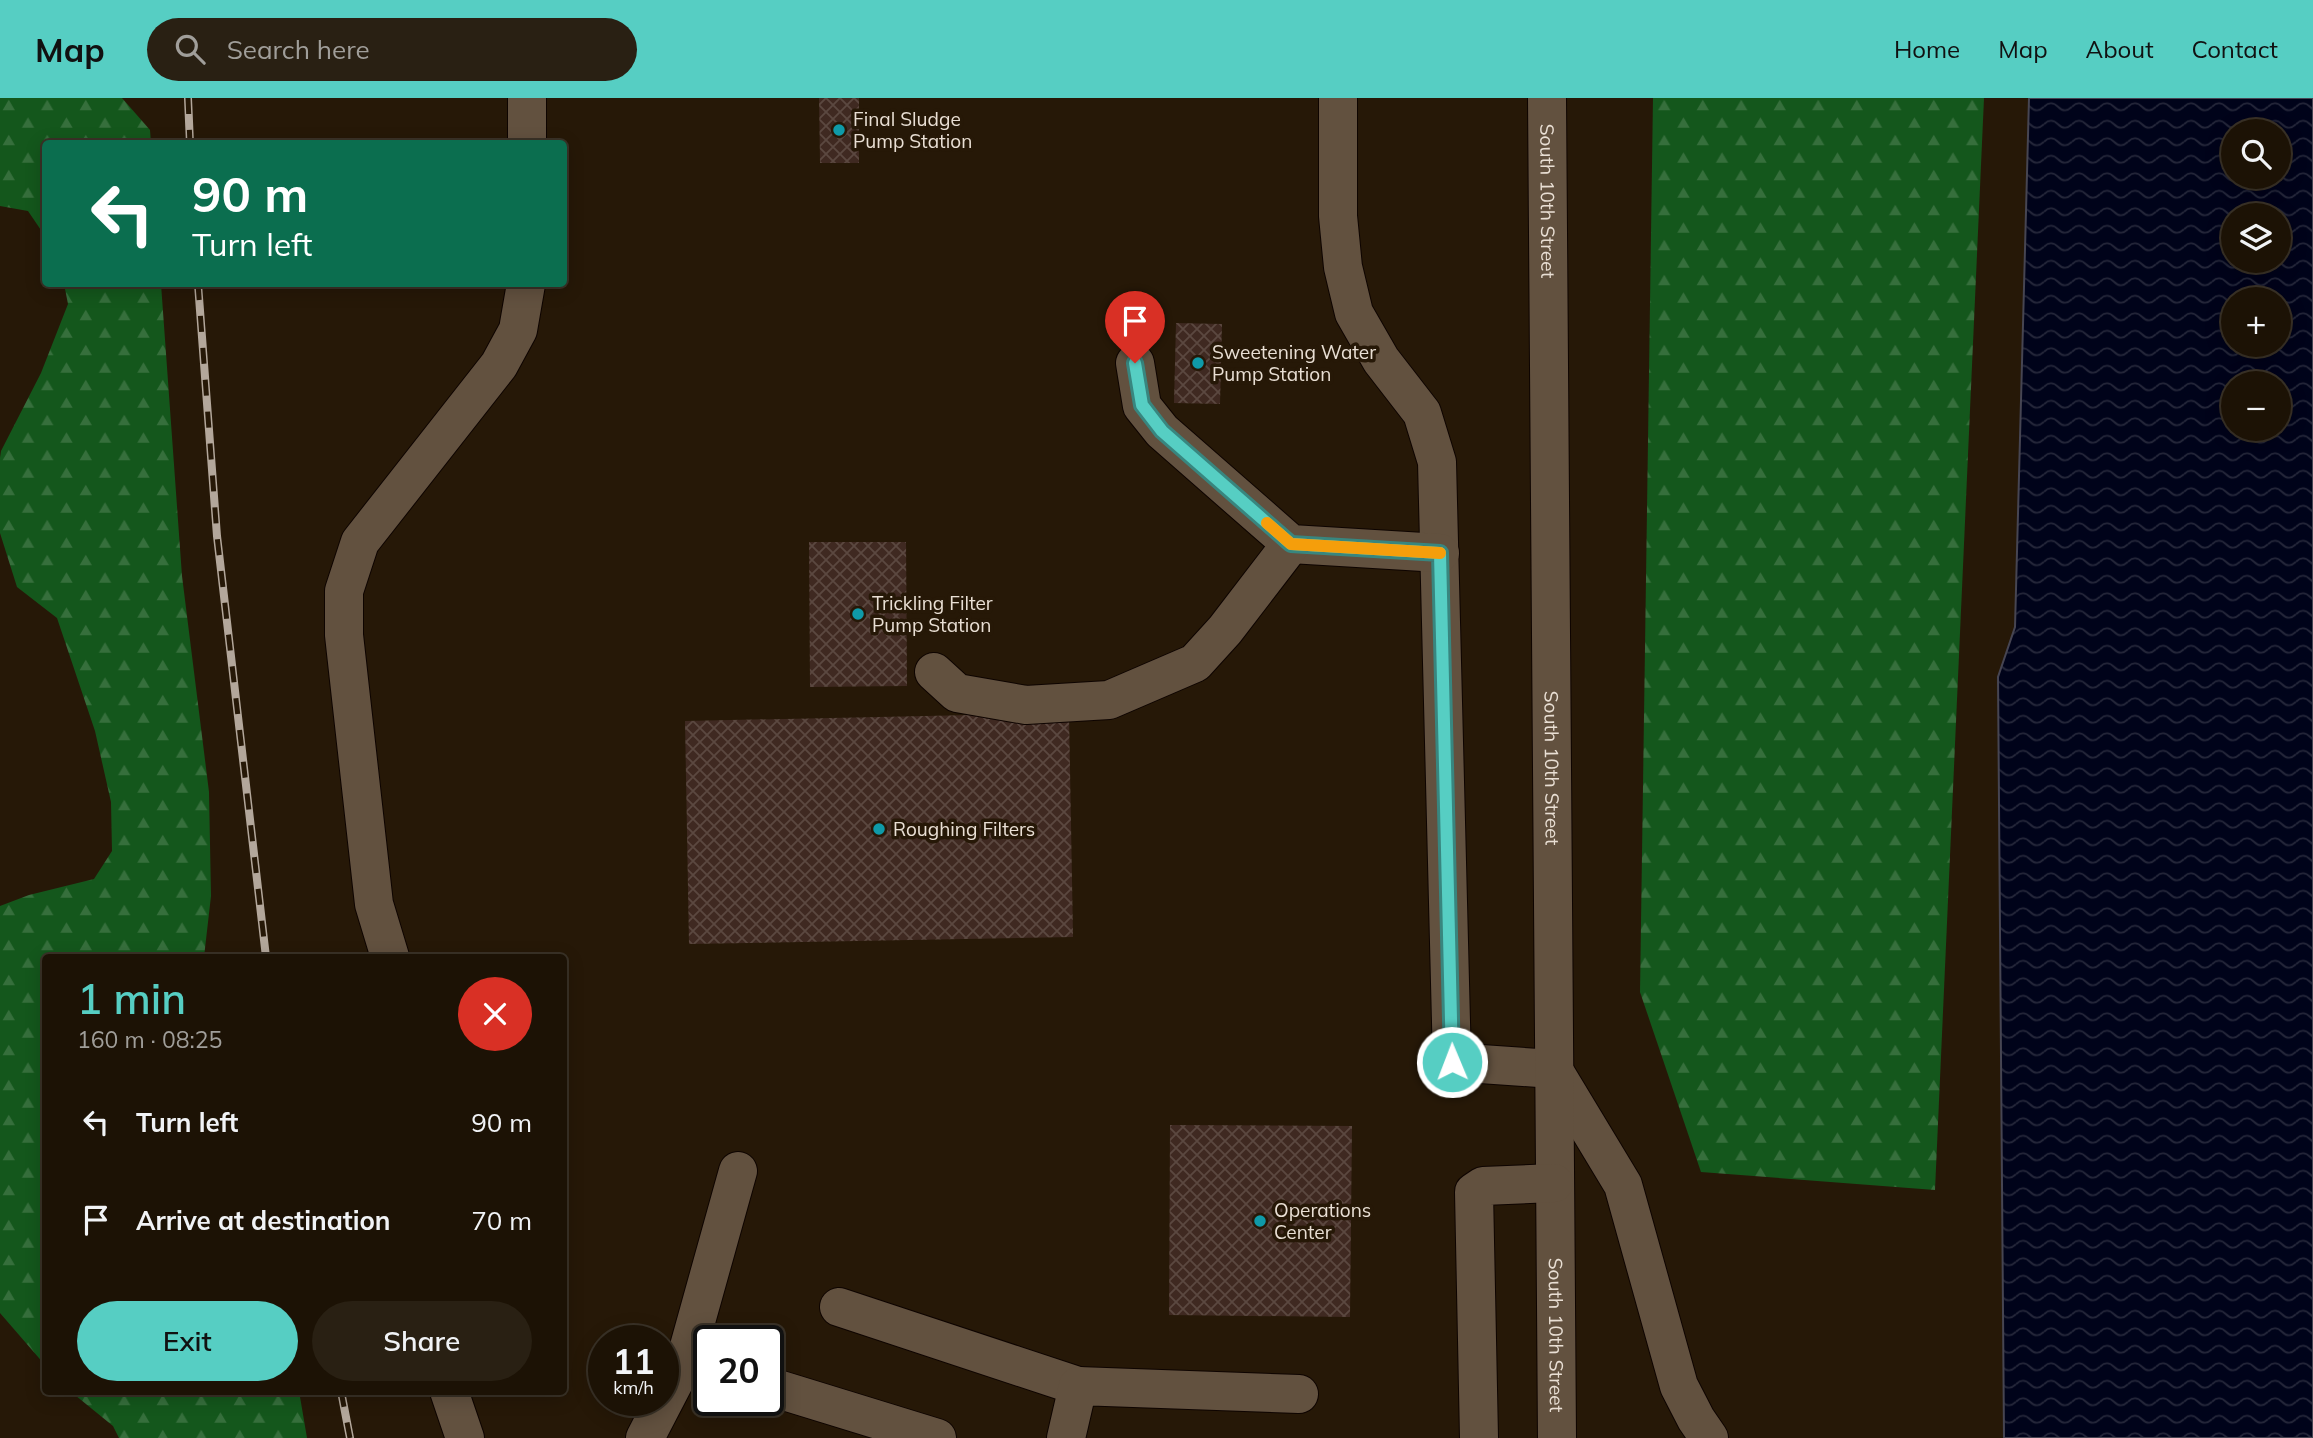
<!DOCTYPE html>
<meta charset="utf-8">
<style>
body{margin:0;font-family:Mulish,sans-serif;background:#292013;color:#f1f3f6;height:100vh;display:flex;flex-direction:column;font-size:26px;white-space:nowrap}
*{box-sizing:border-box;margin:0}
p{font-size:23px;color:#a09e9a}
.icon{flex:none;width:38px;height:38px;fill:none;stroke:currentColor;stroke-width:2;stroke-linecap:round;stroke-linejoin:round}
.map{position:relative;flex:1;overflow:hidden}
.drawer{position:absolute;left:42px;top:856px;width:525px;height:441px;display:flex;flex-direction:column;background:#1c1205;border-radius:7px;box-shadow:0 4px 18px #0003,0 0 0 2px #3a3227}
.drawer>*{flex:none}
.hud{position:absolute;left:42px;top:42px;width:525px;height:147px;border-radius:7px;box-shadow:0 4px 18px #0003,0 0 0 2px #3a3227;background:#0b6e4f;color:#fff;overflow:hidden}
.controls{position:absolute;left:2221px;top:21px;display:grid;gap:14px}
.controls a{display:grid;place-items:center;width:70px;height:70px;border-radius:50%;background:#1c1205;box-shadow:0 4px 18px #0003,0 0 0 2px #3a3227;font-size:35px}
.speed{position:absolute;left:588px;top:1227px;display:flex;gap:14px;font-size:35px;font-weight:700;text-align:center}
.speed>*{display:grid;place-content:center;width:91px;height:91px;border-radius:50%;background:#1c1205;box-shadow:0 4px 18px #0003,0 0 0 2px #3a3227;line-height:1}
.speed small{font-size:18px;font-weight:400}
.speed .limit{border:4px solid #111;border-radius:10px;background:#fff;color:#111}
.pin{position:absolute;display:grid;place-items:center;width:60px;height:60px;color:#fff;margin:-72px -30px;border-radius:50% 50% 50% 0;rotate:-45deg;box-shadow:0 0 7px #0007}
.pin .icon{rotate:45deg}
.me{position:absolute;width:77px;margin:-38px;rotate:359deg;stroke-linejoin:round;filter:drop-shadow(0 0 5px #0008)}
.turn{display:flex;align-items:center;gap:24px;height:147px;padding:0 35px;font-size:32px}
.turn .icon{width:91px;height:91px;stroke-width:2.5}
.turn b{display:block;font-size:49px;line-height:60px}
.round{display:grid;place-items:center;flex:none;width:74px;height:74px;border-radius:37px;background:#292013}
.summary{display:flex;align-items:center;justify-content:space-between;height:119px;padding:0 35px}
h1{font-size:42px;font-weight:600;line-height:52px;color:#56cec3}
.cta{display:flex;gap:14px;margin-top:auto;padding:14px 35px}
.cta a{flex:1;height:80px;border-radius:42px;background:#56cec3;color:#111;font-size:28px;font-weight:600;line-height:80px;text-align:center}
.cta a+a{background:#292013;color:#f1f3f6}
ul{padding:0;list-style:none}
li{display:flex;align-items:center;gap:21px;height:98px;padding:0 35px}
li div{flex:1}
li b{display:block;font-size:26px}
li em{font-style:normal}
header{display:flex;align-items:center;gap:42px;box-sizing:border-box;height:98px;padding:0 35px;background:#56cec3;color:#111}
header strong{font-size:33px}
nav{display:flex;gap:38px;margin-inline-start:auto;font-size:24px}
.search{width:490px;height:63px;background:#292013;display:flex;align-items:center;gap:18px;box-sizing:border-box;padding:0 24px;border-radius:38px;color:#a09e9a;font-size:26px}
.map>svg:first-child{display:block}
.forest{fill:url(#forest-firs)}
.water{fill:url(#water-waves);stroke:#464552;stroke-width:2;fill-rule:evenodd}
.building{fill:url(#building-cross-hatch)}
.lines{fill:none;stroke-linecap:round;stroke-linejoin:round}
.minor-casing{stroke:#0e0400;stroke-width:40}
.minor{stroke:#62513f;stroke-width:38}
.rail-casing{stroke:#b3a79b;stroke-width:8}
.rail{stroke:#261807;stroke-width:5;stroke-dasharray:16;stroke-linecap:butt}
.route-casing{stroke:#38867f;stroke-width:18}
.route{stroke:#56cec3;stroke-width:12}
.slow{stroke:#f59e0b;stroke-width:12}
.culture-dot{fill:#0f9aa8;stroke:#261807;stroke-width:2.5}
.labels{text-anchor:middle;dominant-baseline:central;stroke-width:7;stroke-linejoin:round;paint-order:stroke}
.poi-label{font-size:19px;fill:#e9dfd4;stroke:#261807;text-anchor:start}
.street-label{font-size:19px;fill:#e9dfd4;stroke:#261807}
</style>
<header>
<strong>Map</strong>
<div class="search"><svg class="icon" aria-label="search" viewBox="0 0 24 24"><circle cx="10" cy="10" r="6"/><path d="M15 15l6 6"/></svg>Search here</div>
<nav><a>Home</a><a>Map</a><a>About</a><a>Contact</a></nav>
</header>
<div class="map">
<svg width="2313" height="1340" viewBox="0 0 2313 1340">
<defs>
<pattern id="forest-firs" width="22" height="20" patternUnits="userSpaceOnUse" patternTransform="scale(1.75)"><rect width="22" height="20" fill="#14571c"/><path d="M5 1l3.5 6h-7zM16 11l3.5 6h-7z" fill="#366f3c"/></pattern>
<pattern id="water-waves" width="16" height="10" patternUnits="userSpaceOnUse" patternTransform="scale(1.75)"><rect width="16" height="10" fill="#00031a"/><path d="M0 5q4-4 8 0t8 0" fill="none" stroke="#25273a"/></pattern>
<pattern id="building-cross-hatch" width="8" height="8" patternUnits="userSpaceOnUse" patternTransform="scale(1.75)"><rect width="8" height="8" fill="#3f2921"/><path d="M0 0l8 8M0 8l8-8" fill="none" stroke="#5b4840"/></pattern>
</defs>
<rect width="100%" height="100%" fill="#261807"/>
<g class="forest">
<polygon points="0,0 122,0 150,32 151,45 46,46 45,138 28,113 0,108"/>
<polygon points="1653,0 1984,0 1935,1092 1701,1074 1640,894"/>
<polygon points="64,186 161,186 182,478 209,694 211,798 204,859 46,859 45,1267 0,1215 0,808 29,797 94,781 112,753 111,704 95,633 57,520 17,489 0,435 0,360 1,353 41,275 68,206"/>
<polygon points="70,1293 299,1293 307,1340 119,1340 113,1328"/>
</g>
<path class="water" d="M2029,0H2313V1340H2004L1998,579L2015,529ZM2233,33H2278V79H2233ZM2233,117H2278V163H2233ZM2233,201H2278V247H2233ZM2233,285H2278V331H2233Z"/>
<g class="building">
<polygon points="819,0 859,0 859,65 820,65"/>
<polygon points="1176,225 1222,226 1220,306 1174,305"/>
<polygon points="809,444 906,444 907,588 810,589"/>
<polygon points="1069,615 1073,839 689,846 685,623"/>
<polygon points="1170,1027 1352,1028 1350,1219 1169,1217"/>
</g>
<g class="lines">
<g class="minor-casing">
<g id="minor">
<polyline points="1338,0 1338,118 1343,169 1354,215 1381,262 1422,315 1437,364 1452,964 1553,971 1623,1087 1679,1288 1696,1321 1709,1340"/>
<path id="s1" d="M1547,0L1557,1340"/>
<polyline points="527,46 527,0"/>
<polyline points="1135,265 1142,308 1162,333 1291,446 1440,455"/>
<polyline points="934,574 957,595 1026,607 1109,602 1195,565 1225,532 1291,446"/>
<polyline points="390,859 374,806 344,537 344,493 360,444 499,267 518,232 526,186"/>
<polyline points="839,1209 1078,1288"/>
<polyline points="768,1288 937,1340"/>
<polyline points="449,1293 465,1340"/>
<polyline points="645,1340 685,1263 738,1073"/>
<polyline points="1066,1340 1078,1288 1299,1296"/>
<polyline points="1479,1340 1474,1094 1483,1088 1554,1085"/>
</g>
</g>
<use href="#minor" class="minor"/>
<g class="rail-casing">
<g id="rail">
<polyline points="188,0 190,46"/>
<polyline points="198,186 217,438 266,859"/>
<polyline points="341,1293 350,1340"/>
</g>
</g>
<use href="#rail" class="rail"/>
</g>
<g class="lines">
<g class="route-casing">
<polyline id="route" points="1135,265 1142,307 1162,333 1291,446 1440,455 1452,964"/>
</g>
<use href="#route" class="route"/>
<polyline class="slow" points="1267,425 1291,446 1440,455"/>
</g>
<g class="culture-dot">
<circle cx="839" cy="32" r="7"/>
<circle cx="1198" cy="265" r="7"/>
<circle cx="858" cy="516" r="7"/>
<circle cx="879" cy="731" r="7"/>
<circle cx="1260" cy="1123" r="7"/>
</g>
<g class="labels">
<g class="poi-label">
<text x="853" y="21">Final Sludge<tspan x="853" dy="22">Pump Station</tspan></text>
<text x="1212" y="254">Sweetening Water<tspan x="1212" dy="22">Pump Station</tspan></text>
<text x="872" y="505">Trickling Filter<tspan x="872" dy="22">Pump Station</tspan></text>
<text x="893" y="731">Roughing Filters</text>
<text x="1274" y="1112">Operations<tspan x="1274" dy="22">Center</tspan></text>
</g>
<g class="street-label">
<text stroke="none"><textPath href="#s1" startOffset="103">South 10th Street</textPath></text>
<text stroke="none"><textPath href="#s1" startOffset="670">South 10th Street</textPath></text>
<text stroke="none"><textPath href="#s1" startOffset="1237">South 10th Street</textPath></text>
</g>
</g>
</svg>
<div class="controls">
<a><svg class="icon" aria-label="search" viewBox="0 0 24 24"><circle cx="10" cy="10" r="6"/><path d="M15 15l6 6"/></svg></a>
<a><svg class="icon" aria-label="layers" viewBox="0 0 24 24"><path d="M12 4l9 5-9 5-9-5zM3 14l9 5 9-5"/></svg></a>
<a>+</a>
<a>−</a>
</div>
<div class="speed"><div>11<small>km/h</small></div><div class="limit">20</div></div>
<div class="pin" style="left:1135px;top:265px;background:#d93025"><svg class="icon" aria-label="arrive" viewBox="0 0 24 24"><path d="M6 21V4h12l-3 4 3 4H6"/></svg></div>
<svg class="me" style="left:1452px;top:964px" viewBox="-20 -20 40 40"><circle r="17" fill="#56cec3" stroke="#fff" stroke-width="3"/><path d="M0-11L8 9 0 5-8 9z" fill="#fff"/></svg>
<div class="hud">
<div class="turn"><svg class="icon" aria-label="left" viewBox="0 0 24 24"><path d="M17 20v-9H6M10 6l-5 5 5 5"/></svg><div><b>90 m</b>Turn left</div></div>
</div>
<section class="drawer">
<div class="summary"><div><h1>1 min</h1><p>160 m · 08:25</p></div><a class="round" style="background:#d93025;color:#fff"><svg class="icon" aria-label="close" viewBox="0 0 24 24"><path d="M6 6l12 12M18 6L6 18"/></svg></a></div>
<ul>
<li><svg class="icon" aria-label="left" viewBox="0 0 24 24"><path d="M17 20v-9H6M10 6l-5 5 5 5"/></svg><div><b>Turn left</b></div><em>90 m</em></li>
<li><svg class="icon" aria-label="arrive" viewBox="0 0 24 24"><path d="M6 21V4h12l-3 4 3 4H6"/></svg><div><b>Arrive at destination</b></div><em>70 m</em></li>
</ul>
<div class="cta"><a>Exit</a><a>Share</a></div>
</section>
</div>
